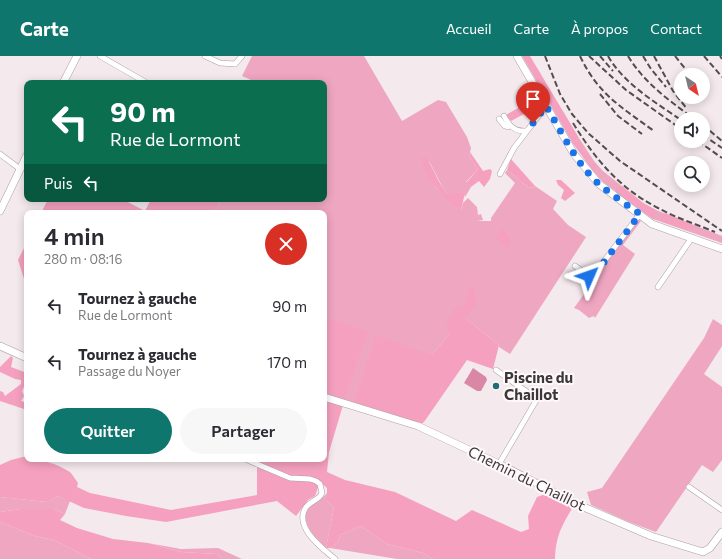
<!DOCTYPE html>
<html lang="fr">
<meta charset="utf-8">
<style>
body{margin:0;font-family:Commissioner,sans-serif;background:#f7f7f7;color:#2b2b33;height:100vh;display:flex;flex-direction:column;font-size:15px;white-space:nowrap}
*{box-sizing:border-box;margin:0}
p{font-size:13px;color:#7c7c81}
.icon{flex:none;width:22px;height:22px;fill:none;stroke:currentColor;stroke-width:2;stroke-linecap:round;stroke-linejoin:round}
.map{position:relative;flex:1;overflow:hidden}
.side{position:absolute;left:24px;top:154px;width:303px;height:252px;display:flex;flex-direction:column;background:#fff;border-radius:8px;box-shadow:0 2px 10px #0003}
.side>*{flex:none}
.banner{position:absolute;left:24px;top:24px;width:303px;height:122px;border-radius:8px;box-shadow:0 2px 10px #0003;background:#0b6e4f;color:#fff;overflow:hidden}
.needle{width:26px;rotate:145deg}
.fabs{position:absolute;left:674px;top:12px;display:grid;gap:8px}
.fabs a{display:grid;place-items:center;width:36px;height:36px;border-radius:50%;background:#fff;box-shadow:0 2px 10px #0003;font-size:20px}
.pin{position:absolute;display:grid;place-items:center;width:34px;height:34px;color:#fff;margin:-41px -17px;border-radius:50% 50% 50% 0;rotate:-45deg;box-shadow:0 0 4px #0007}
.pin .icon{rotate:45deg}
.me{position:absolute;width:44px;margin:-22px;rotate:47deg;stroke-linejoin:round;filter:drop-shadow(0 0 3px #0008)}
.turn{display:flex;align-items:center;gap:14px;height:84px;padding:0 20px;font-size:18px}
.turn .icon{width:52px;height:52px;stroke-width:2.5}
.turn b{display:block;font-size:28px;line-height:34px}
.then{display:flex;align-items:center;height:38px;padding:0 20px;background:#0003;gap:8px;font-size:15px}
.round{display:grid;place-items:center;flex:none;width:42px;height:42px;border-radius:21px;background:#f7f7f7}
.headline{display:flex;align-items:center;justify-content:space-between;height:68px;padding:0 20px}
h1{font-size:24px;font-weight:600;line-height:30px}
.primary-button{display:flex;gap:8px;margin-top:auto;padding:8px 20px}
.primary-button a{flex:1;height:46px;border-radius:24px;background:#0f766e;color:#fff;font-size:16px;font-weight:600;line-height:46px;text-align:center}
.primary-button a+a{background:#f7f7f7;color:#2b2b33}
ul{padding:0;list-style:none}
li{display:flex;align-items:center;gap:12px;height:56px;padding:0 20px}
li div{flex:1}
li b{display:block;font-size:15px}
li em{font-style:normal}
header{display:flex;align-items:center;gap:24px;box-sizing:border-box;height:56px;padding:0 20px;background:#0f766e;color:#fff}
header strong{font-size:19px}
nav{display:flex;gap:22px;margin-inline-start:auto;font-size:14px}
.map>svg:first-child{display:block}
.green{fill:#efa6c0}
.forest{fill:#f5a0bf}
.water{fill:#da87a5}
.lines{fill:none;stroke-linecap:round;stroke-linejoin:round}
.street-casing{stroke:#aca2a5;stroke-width:6}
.secondary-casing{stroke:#aca2a5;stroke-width:8}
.street{stroke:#fff;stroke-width:5}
.secondary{stroke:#fff;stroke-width:7}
.rail{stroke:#524d4e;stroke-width:2;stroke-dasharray:6 3;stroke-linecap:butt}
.route{stroke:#1a73e8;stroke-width:7;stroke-dasharray:0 12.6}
.poi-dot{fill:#216c75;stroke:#fff8fa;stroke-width:1.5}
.labels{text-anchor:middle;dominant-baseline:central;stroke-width:4;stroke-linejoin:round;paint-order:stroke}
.poi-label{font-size:15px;font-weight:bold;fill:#3c3839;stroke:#fff8fa;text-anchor:start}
.street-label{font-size:15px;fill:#3c3839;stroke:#fff8fa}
</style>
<header>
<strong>Carte</strong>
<nav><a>Accueil</a><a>Carte</a><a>À propos</a><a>Contact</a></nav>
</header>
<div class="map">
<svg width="722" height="503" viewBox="0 0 722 503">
<rect width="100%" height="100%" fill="#f4e9ed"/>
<g class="green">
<polygon points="252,0 364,0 402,65 438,44 446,46 467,81 471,92 469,100 478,113 466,126 471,131 465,141 464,137 447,137 443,132 429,105 435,131 461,154 463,147 468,142 477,151 478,159 481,158 483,164 477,165 491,165 491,162 515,127 505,117 507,114 528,131 533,132 535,130 557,145 553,153 568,169 586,181 510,298 499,291 499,289 465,262 463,251 449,278 432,299 353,350 343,347 328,262 324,258 324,157 213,157 219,149 221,143 324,143 324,27 258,27 242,20"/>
<polygon points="579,82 594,105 603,115 643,147 656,154 722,180 722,187 653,163 602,125 590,111 572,86"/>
<polygon points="638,163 641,165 623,189 635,198 595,262 594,260 589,262 579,254 574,252"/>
<polygon points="713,263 722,269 722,290 704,318 722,331 722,404 713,416 702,409 656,476 629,466 591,449 587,436 602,432 704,282"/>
<path d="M327,437V445L334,451L326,492C316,482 295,463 312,449C317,445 323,443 327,437Z"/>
<polygon points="58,440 70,445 65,458 54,453 20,453 0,456 0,441 47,446"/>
<polygon points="0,466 35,480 54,484 91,503 0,503"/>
<polygon points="361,470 387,488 423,497 433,503 397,503 330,492 338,486 340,479"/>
<polygon points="148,487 181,493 218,492 242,503 222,503 217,498 181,496"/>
</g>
<g class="forest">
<polygon points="522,0 530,0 579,82 573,86 582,88 581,95 589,100 587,105 590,108 594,107 596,111 594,115 572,86"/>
<polygon points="537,41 539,45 537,51 511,65 506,59"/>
<polygon points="470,96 483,115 490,113 492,115 490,123 484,131 479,125 471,131 466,127 478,113 469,100"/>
<path d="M425,101C434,111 437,126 447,137H465L461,154C443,142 426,124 421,102Z"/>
<polygon points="511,103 535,130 533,132 528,131 507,114"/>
<polygon points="556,124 561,124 575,137 565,145 561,142 564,134 558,129"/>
<polygon points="622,130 643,147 656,154 656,157 653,163 616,136 616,131"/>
<polygon points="48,143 122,143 145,155 151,143 221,143 219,149 213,157 41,157"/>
<polygon points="665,157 692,168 693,171 687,174 660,165 661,162"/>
<path d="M502,173C509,179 514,184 507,193L495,182Z"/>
<polygon points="27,186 27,226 24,223 18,204"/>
<polygon points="470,229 475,235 477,247 465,262 499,289 493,313 467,304 424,366 418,370 353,350 376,279 432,299 449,278 447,266 456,250 464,251"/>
<polygon points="324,258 328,262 368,276 343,347 324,341 324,282 325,278 324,277"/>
<polygon points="11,300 13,302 11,311 27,317 27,325 22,335 24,340 21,345 24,346 27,339 27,354 0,345 0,335 3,336 5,340 21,328 21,324 15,323 0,316 0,311"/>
<path d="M324,343L343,349L329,396L327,416L345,424L395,436L456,465L472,454L521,476L529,473L528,460L537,441L549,437L574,449C562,470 556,478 555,503H433L423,497L387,488L361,470L340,479L338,486L330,492H326L334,451L327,445V432L320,426L315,440L308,444L296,460L277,445L166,466L126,460L84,452L58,440L47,446L0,441V409L11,404L27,400V403C42,403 57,408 70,416C73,419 75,423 78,427L77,431L90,437L171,454L257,439V411L244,403H324Z"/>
<polygon points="20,453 54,453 65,458 60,464 77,472 113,483 148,487 181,496 217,498 222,503 91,503 54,484 35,480 0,466 0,456"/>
</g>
<polygon class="water" points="473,312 486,321 487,324 481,335 477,335 464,327"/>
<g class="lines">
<g class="street-casing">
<g id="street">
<polyline points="100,0 147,27"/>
<polyline points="205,0 220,7 235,8 242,0"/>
<path d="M504,60C509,70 515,76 526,75"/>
<polyline points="499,63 505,70 508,71"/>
<polyline points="0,98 20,113"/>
<polyline points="500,118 514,92 546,50"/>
<polyline points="575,210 589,220 595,217 640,158"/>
<polyline points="658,231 691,183"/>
<polyline points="496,314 537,343 499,408"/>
<path d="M245,403L290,422L310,423L316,425L320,428L322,437C319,444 311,445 306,451C293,471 322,492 335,503"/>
<polyline points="689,431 722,454"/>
</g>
</g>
<g class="secondary-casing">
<g id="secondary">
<polyline points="517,0 574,98 599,128 652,168 722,193"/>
<polyline points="63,27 77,0"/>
<polyline points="0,155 27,99"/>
<polyline points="0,290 27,302"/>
<polyline points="324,341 418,370 499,408 579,449 651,480 703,496 710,492 722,476"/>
</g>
</g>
<use href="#street" class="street"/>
<use href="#secondary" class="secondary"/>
<g class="rail">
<polyline points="545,0 560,38 572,58 588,77 620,105 722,175"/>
<path d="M580,0C598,38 621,51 654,75"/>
<polyline points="589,0 626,34 681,73"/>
<polyline points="600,0 613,15"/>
<path d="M608,0C624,28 655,46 681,64"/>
<path d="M628,0C645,28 669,44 694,63"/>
<polyline points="643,0 651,13 666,31"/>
<polyline points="654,0 673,35 687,53"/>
<polyline points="675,0 687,15"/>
<polyline points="704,0 722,21"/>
<polyline points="720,0 722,3"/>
<polyline points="600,38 618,60 642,78"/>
<path d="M573,67C595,103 619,132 658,152C676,162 696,168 715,176"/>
<polyline points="703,69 722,85"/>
<polyline points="703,79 722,92"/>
<polyline points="698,85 722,102"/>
</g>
</g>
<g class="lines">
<path class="route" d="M533,67L546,50C562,76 576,108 600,129C612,139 627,149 640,158L595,218L589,220"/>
</g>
<circle class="poi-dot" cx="496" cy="330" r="4"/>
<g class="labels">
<g class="poi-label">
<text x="504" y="321">Piscine du<tspan x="504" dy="17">Chaillot</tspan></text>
</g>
<g class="street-label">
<text transform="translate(527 422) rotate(26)">Chemin du Chaillot</text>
</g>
</g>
</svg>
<div class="fabs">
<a><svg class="needle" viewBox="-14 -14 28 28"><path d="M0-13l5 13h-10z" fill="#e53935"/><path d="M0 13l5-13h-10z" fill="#7c7c81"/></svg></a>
<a><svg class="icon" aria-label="sound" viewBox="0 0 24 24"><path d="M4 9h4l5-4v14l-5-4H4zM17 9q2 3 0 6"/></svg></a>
<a><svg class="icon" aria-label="search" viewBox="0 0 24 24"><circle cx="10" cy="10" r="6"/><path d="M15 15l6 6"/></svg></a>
</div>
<div class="pin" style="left:533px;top:67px;background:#d93025"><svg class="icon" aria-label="arrive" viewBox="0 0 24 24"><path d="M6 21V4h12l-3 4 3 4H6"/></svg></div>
<svg class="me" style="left:589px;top:220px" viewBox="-20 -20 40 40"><path d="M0-17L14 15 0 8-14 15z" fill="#1a73e8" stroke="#fff" stroke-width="4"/></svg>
<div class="banner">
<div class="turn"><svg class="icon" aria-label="left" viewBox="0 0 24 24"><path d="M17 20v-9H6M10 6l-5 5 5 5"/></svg><div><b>90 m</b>Rue de Lormont</div></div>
<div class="then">Puis<svg class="icon" aria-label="left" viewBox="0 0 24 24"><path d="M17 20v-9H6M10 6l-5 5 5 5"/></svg></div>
</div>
<section class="side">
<div class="headline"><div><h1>4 min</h1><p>280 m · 08:16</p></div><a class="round" style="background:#d93025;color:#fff"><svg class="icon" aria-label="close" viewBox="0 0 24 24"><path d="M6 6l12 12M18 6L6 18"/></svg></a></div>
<ul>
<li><svg class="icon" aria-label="left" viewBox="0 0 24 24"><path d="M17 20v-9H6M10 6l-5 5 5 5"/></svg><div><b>Tournez à gauche</b><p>Rue de Lormont</p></div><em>90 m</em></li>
<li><svg class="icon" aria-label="left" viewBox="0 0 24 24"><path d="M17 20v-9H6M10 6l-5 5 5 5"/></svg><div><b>Tournez à gauche</b><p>Passage du Noyer</p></div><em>170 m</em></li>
</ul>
<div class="primary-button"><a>Quitter</a><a>Partager</a></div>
</section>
</div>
